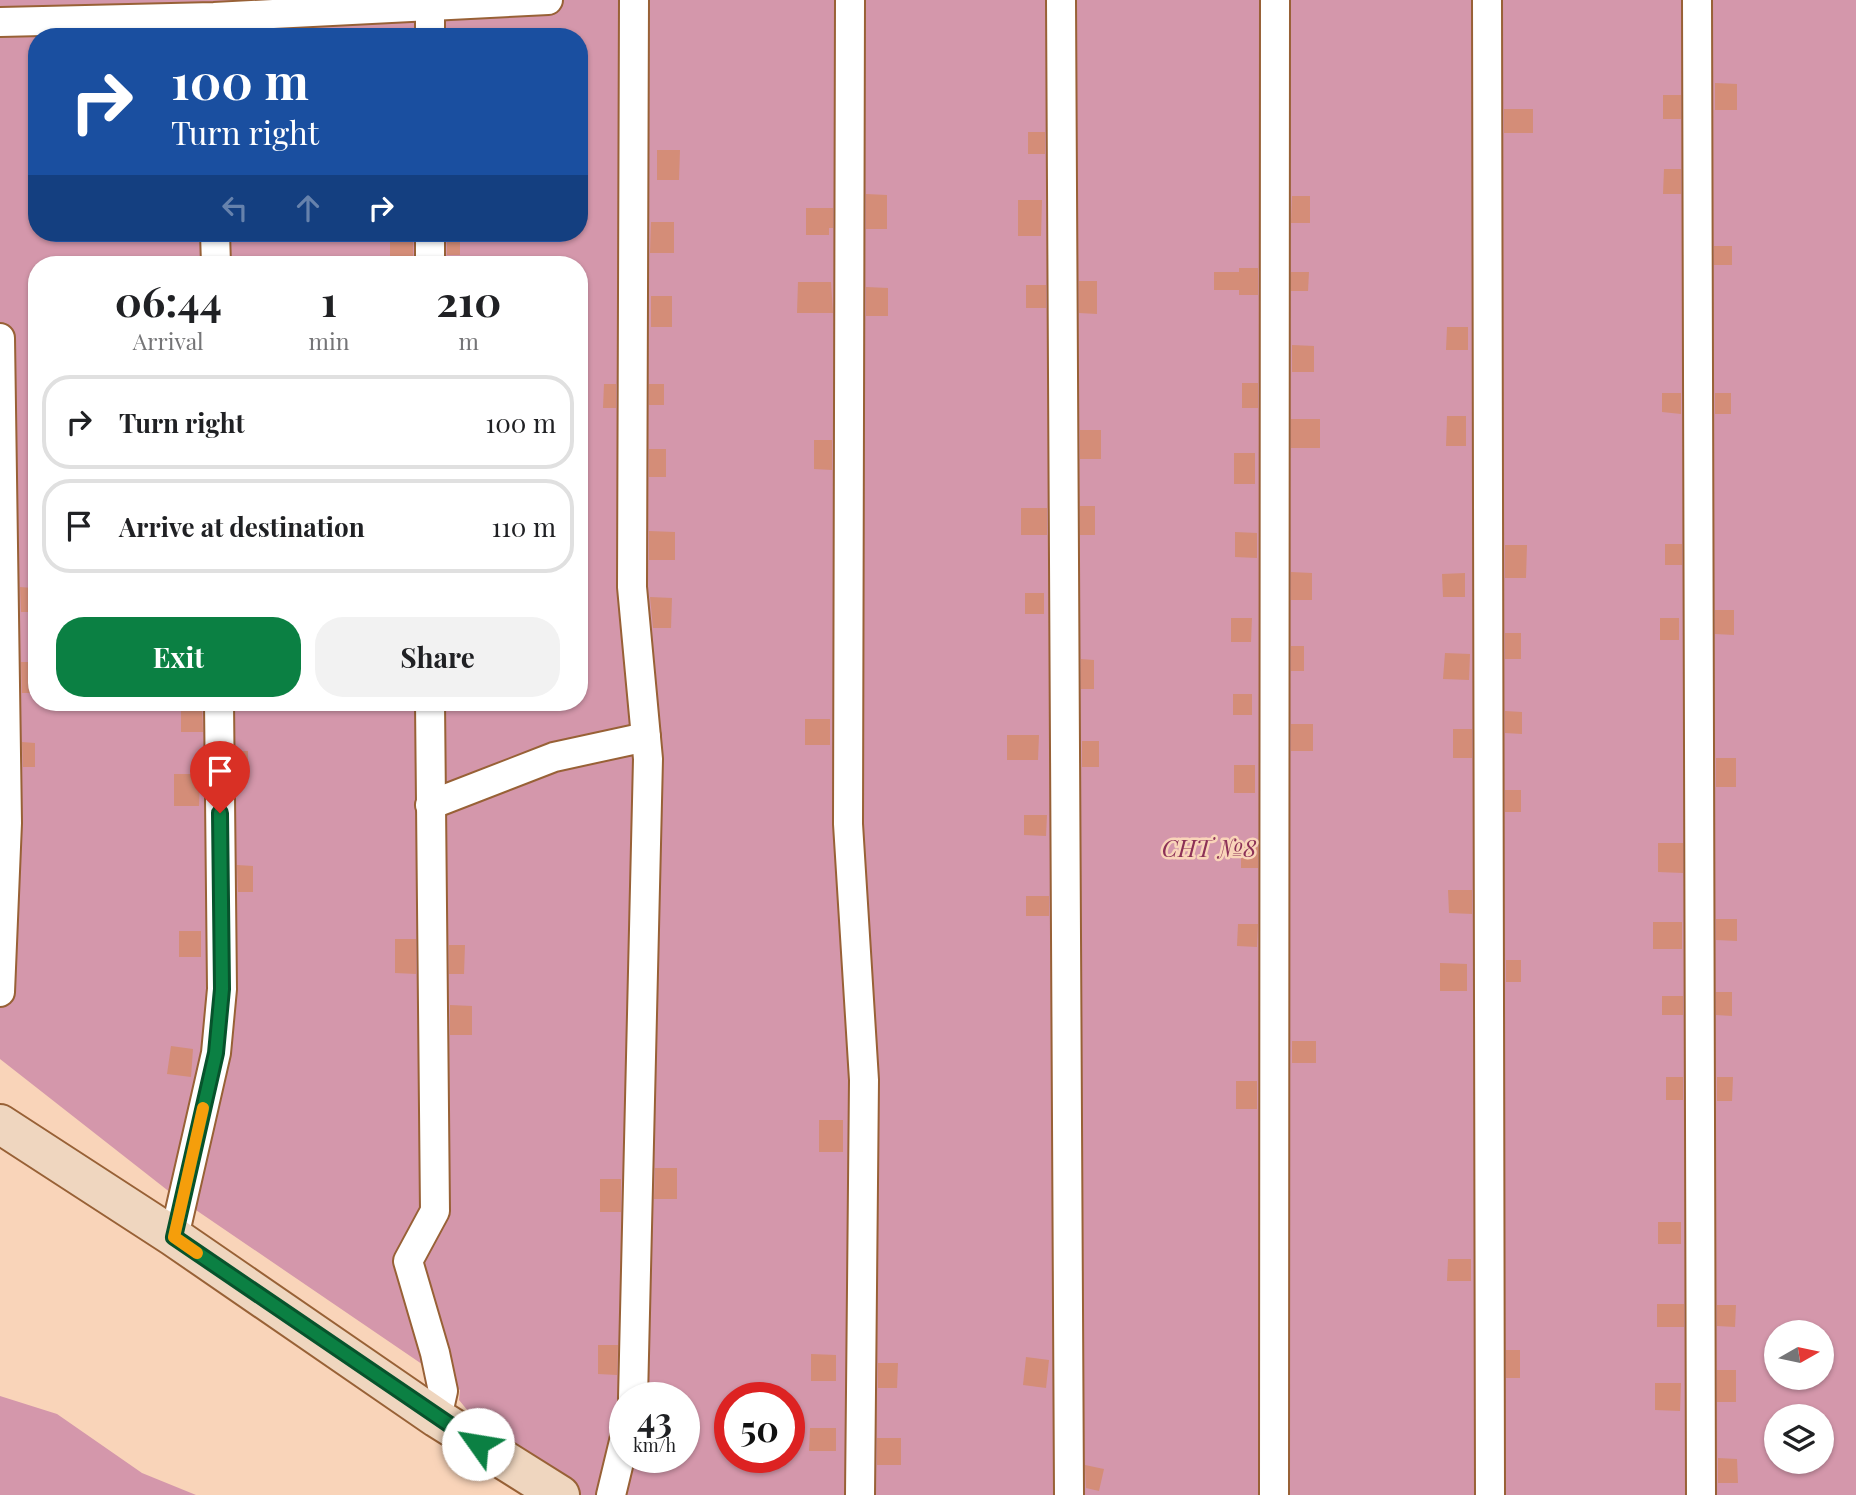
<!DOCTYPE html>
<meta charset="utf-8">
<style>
body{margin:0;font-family:"Playfair Display",serif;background:#f2f2f2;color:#202124;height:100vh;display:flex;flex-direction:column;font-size:26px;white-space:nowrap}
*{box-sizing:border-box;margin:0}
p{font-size:23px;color:#757577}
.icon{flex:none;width:38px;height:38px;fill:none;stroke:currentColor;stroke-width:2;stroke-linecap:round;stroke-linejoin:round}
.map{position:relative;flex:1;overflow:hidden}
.side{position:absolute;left:28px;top:256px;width:560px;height:455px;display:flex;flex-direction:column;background:#fff;border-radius:28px;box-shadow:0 2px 5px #0004}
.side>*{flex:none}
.top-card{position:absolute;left:28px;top:28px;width:560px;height:214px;border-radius:28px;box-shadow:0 2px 5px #0004;background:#1a4fa0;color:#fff;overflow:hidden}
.needle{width:46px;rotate:81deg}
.tools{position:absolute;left:1764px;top:1320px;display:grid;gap:14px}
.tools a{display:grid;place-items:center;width:70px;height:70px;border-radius:50%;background:#fff;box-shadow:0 2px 5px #0004;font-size:35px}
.speed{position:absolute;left:609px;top:1382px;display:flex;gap:14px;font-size:35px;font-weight:700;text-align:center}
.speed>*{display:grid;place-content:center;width:91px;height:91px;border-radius:50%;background:#fff;box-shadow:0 2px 5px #0004;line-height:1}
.speed small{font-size:18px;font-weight:400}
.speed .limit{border:10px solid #d22;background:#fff;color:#111}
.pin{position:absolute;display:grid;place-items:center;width:60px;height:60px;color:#fff;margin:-72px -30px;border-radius:50% 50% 50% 0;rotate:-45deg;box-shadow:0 0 7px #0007}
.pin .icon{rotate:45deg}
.me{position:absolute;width:77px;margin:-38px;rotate:302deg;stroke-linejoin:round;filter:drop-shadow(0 0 5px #0008)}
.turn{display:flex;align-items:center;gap:24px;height:147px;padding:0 28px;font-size:32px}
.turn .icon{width:91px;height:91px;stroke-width:2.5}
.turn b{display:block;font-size:49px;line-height:60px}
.lanes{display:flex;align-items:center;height:66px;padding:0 28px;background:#0003;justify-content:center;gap:35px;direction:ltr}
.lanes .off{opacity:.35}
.eta{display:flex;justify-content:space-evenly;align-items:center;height:119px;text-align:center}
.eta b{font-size:42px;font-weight:700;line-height:49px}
.cta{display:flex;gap:14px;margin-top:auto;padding:14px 28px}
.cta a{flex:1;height:80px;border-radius:28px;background:#0b8043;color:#fff;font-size:28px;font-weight:700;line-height:80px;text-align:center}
.cta a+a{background:#f2f2f2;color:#202124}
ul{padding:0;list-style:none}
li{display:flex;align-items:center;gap:21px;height:94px;margin:0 14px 10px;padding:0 14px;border:4px solid #e0e0e0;border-radius:28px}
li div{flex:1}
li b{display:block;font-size:26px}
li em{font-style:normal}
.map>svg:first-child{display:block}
.green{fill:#d497ab;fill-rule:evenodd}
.building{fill:#d48d78}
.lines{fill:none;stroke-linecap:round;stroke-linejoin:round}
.minor-casing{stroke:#986136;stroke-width:32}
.secondary-casing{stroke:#986136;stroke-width:42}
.minor{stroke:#fff;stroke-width:28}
.secondary{stroke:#efd6bf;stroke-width:38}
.route-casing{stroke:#07532c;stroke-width:18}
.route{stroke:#0b8043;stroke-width:12}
.slow{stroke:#f59e0b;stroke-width:12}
.labels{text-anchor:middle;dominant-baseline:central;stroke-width:5;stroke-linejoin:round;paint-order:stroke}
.park-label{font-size:24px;font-style:italic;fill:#8c3157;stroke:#f9d4b9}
</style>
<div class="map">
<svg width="1856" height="1495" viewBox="0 0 1856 1495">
<rect width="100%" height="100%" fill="#f9d4b9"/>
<g class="green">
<path d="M0,0H1856V1495H578L477,1422L459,1400L460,1390L171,1193L0,1059ZM37,37H579V233H37ZM37,264H579V702H37ZM1776,1332H1822V1377H1776ZM625,1398H684V1458H625ZM730,1398H789V1458H730ZM1776,1416H1822V1461H1776Z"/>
<polygon points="0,1396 57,1414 142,1473 196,1495 0,1495"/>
</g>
<g class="building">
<polygon points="1715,83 1737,84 1737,110 1715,110"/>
<rect x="1663" y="95" width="18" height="24"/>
<rect x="1504" y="109" width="29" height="24"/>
<rect x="1028" y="132" width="17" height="22"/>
<polygon points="657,150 680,150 679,180 657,180"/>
<polygon points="1664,169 1681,169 1681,194 1663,194"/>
<polygon points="866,194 887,195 887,229 866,229"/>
<polygon points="1292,196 1310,196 1310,223 1291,223"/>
<polygon points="1018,200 1042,200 1041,236 1018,236"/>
<polygon points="806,208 833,208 833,228 829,228 829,235 806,235"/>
<polygon points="651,222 674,222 674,253 650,253"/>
<rect x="390" y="233" width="23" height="29"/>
<rect x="447" y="233" width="13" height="22"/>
<rect x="1714" y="246" width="18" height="19"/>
<polygon points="1239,268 1258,268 1258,295 1239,295 1239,290 1214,290 1214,272 1239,272"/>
<polygon points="1291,272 1309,272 1308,291 1291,291"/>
<polygon points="1079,281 1097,281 1097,314 1079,313"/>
<polygon points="798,282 831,282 833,313 797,313"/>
<rect x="1026" y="285" width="20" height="23"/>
<polygon points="866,287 888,288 888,316 866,316"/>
<rect x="651" y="296" width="21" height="31"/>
<polygon points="1447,327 1468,327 1468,350 1446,350"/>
<polygon points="1292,345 1314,346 1314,372 1292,372"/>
<rect x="1242" y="383" width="16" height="25"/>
<polygon points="604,384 616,384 616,408 603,408"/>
<rect x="649" y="384" width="15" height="21"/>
<polygon points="1662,393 1681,393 1681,414 1662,412"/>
<rect x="1715" y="393" width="16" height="21"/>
<polygon points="1447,416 1466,416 1466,446 1446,446"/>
<rect x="1291" y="419" width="29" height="29"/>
<rect x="1080" y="430" width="21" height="29"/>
<polygon points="814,440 832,440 832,470 814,469"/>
<rect x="649" y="449" width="17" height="28"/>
<rect x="1234" y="453" width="21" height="31"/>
<rect x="1080" y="506" width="15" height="29"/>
<rect x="1021" y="508" width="26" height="27"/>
<polygon points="649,531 675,532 675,560 649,560"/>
<polygon points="1235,532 1257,533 1257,558 1235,557"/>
<rect x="1665" y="544" width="17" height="21"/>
<polygon points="1505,545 1527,545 1526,578 1505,578"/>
<polygon points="1291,572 1312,573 1312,600 1291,600"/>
<polygon points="1465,573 1465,597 1443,597 1442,574"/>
<polygon points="20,587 33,588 32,612 21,612"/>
<rect x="1025" y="593" width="19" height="21"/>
<polygon points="650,597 672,598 671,628 653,628"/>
<polygon points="1715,610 1734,610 1734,635 1715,634"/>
<polygon points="1231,618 1252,618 1251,642 1231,642"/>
<rect x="1660" y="618" width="19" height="22"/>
<rect x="1505" y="633" width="16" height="26"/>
<rect x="1291" y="646" width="13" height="25"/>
<polygon points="1445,653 1470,654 1469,680 1443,679"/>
<polygon points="1081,659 1094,660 1094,689 1081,689"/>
<polygon points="21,662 37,662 36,693 22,693"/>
<rect x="1233" y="694" width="19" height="21"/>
<polygon points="181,705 202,705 203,732 181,732"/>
<polygon points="1505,711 1522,712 1522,734 1505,733"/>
<rect x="805" y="719" width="25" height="26"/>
<rect x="1291" y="724" width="22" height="27"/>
<rect x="1453" y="729" width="19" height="29"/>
<polygon points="1007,735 1039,735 1038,760 1007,760"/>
<rect x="1082" y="741" width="17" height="26"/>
<polygon points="22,742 35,743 35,767 23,767"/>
<rect x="236" y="751" width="12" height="23"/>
<rect x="1716" y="758" width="20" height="29"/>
<rect x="1234" y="765" width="21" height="28"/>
<polygon points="174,774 200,774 199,806 174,806"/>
<rect x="1505" y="790" width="16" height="22"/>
<polygon points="1024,815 1047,815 1046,836 1024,835"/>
<polygon points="1658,843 1683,843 1683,873 1658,872"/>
<rect x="1241" y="847" width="17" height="21"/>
<polygon points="237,865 253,866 253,892 238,892"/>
<polygon points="1448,890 1472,890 1472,914 1449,913"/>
<rect x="1026" y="896" width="23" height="20"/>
<polygon points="1716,919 1737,919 1737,941 1716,940"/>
<rect x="1653" y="922" width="29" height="27"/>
<polygon points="1238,924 1258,924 1257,947 1237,946"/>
<rect x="179" y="931" width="22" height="26"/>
<polygon points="395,939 416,939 416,974 395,973"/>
<polygon points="449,945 465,945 464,974 449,974"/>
<rect x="1506" y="960" width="15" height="22"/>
<polygon points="1440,963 1467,964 1467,991 1440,991"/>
<polygon points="1716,992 1732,992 1732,1016 1716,1015"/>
<rect x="1662" y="996" width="21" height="19"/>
<polygon points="450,1005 472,1006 472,1035 450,1035"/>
<rect x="1292" y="1041" width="24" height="22"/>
<polygon points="171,1046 193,1049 191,1077 167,1074"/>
<rect x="1666" y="1077" width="17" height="23"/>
<polygon points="1717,1077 1733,1077 1732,1101 1717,1101"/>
<rect x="1236" y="1081" width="21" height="28"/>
<rect x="819" y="1120" width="24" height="32"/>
<polygon points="655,1168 677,1168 677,1199 654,1199"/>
<rect x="600" y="1179" width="21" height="33"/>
<rect x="1658" y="1222" width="23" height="22"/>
<polygon points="1448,1259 1471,1259 1471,1281 1447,1281"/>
<rect x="1657" y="1304" width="27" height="23"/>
<polygon points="1717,1305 1736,1305 1735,1327 1717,1326"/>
<polygon points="598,1345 618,1345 617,1375 598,1374"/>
<rect x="1506" y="1350" width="14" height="28"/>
<polygon points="811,1354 836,1355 836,1381 811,1381"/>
<polygon points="1026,1357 1049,1360 1046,1388 1023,1385"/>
<polygon points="878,1363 898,1363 897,1388 878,1388"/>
<rect x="1717" y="1370" width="19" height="32"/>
<polygon points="1655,1383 1681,1383 1680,1411 1655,1410"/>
<polygon points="810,1428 836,1428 836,1451 809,1451"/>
<rect x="877" y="1438" width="24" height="27"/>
<polygon points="1718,1458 1737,1459 1738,1483 1718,1483"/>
<polygon points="1085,1465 1104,1469 1099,1491 1086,1488"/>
</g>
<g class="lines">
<g class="minor-casing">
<g id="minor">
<polyline points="850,0 848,824 864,1080 860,1495"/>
<polyline points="1061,0 1069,1495"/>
<polyline points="1487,0 1490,1495"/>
<polyline points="1697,0 1701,1495"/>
<polyline points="0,22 214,17 548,0"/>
<polyline points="430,37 430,0"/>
<polyline points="215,233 216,264"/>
<polyline points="430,264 430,233"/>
<polyline points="0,338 7,823 0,992"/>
<polyline points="430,702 435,1211 408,1261 435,1353 443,1391 437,1418"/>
<polyline points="430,805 554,757 646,737"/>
<polyline points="174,1237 216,1053 222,989 219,702"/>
<polyline points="633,1398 648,759 632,587 634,0"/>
<polyline points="611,1495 625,1437"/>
<polyline points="1274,1495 1275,0"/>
</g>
</g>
<g class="secondary-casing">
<polyline id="secondary" points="0,1124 174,1237 437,1418 560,1495"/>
</g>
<use href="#minor" class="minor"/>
<use href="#secondary" class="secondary"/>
</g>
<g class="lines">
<g class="route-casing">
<polyline id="route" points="220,813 222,989 216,1053 174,1237 478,1444"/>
</g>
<use href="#route" class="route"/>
<polyline class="slow" points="197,1253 174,1237 203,1108"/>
</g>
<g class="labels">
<g class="park-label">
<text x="1209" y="847">СНТ №8</text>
</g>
</g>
</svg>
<div class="tools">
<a><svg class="needle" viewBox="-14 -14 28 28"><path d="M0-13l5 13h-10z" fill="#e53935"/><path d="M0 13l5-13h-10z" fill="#757577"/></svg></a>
<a><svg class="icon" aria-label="layers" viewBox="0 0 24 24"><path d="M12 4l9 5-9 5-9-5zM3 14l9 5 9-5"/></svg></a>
</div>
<div class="speed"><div>43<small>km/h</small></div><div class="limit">50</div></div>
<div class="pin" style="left:220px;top:813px;background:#d93025"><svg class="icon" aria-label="arrive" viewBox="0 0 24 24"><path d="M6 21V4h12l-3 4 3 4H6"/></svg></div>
<svg class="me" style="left:478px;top:1444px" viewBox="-20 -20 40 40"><circle r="19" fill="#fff"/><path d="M0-13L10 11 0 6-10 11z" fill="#0b8043"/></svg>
<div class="top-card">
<div class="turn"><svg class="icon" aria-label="right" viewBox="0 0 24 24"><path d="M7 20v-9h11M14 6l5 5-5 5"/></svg><div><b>100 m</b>Turn right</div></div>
<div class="lanes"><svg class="icon off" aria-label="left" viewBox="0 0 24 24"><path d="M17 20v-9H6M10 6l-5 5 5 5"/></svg><svg class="icon off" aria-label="ahead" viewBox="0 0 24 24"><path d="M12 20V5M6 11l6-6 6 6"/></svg><svg class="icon" aria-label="right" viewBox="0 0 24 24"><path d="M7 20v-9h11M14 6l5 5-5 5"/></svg></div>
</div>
<section class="side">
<div class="eta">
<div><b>06:44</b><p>Arrival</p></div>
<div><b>1</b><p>min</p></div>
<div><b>210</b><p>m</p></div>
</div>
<ul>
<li><svg class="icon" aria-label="right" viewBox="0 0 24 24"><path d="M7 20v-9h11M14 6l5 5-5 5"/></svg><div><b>Turn right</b></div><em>100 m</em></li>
<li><svg class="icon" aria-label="arrive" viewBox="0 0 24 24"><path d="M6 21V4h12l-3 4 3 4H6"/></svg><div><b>Arrive at destination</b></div><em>110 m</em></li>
</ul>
<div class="cta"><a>Exit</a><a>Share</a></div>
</section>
</div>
